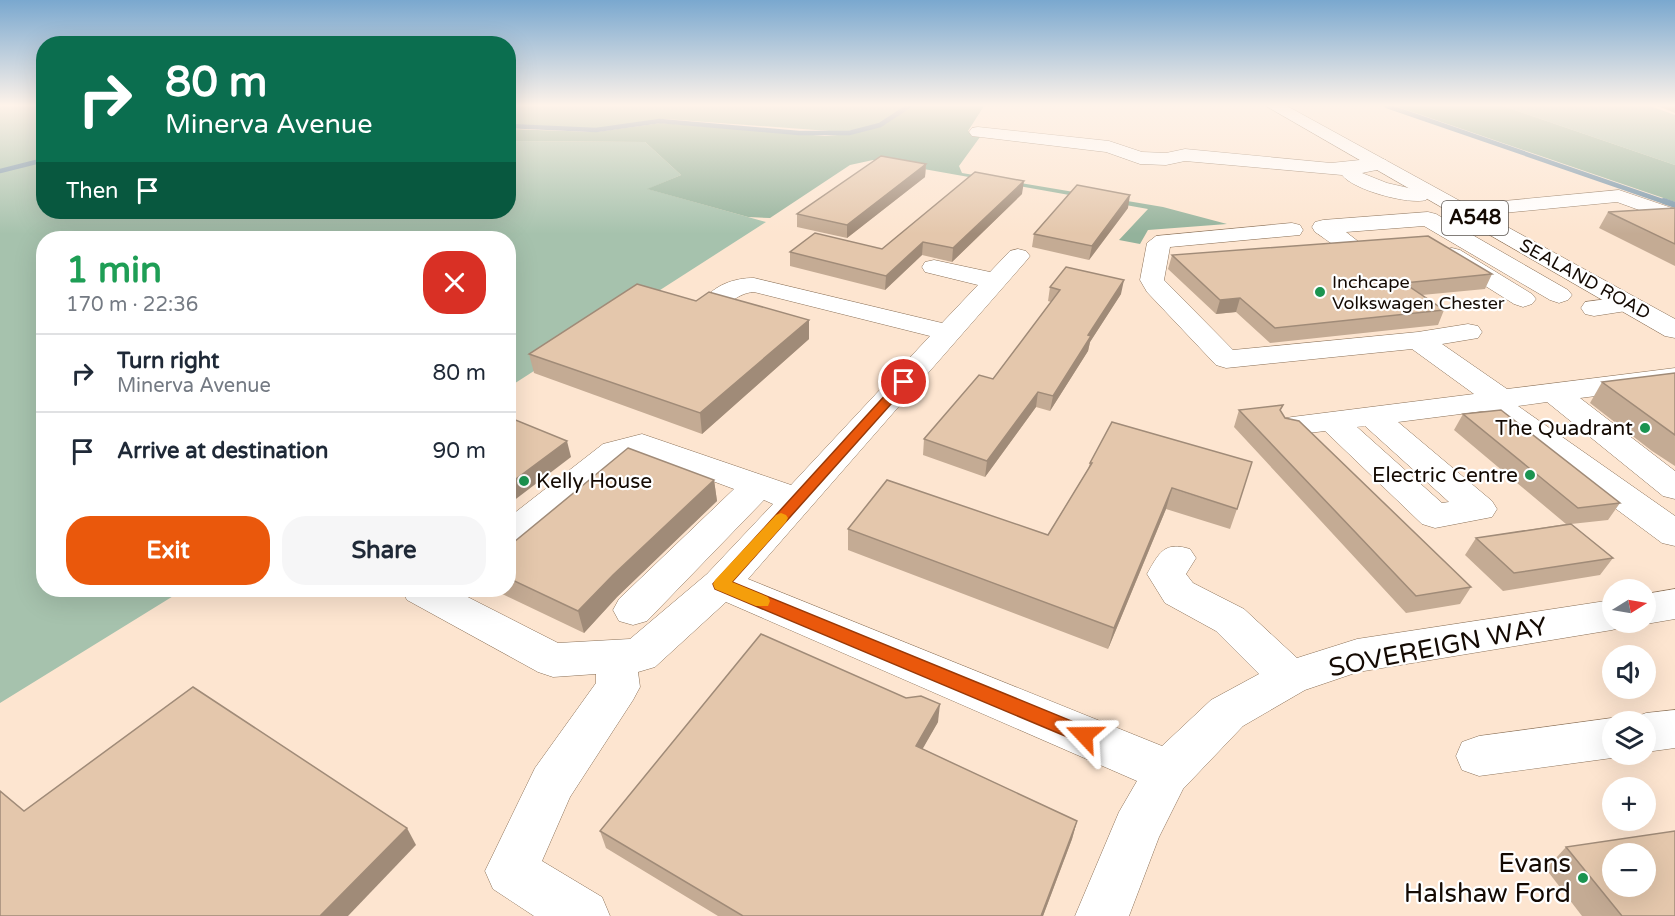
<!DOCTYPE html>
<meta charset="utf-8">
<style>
body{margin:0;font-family:"Varela Round",sans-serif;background:#f6f6f7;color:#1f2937;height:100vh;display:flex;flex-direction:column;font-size:22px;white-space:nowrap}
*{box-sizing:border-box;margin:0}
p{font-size:20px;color:#747a83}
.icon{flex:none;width:33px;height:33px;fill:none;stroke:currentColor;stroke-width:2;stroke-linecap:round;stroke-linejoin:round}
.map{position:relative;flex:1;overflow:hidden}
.panel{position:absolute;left:36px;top:231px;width:480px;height:366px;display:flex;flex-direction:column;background:#fff;border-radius:24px;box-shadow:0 6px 24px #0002}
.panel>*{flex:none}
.hud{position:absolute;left:36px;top:36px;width:480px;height:183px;border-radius:24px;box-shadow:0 6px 24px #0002;background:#0b6e4f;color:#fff;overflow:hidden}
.needle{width:39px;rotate:79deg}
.buttons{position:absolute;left:1602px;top:579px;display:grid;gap:12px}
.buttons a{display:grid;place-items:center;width:54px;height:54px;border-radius:50%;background:#fff;box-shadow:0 6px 24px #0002;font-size:30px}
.pin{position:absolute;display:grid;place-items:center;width:51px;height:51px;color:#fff;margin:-26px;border:3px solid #fff;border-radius:50%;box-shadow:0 2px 6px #0007}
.me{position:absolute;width:66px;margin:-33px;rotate:293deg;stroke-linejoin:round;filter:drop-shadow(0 0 4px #0008)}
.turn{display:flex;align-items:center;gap:21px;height:126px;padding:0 30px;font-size:27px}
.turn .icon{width:78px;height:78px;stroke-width:2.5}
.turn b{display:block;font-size:42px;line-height:51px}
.then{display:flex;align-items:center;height:57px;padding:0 30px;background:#0003;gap:12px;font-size:22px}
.round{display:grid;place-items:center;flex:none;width:63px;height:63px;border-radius:24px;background:#f6f6f7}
.summary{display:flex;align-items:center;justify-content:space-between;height:102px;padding:0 30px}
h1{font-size:36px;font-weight:800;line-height:45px;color:#1e9e55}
.cta{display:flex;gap:12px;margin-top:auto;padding:12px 30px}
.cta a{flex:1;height:69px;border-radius:24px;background:#ea580c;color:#fff;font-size:24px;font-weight:800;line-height:69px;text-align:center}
.cta a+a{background:#f6f6f7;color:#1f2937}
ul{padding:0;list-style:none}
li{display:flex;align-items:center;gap:18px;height:78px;padding:0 30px;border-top:2px solid #e0e1e3}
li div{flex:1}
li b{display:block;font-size:22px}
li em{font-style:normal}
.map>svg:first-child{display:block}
.green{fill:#a6c2ad}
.forest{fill:#93b29b}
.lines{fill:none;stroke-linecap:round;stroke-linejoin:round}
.stream-far1{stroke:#7695aa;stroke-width:4.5}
.stream{stroke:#7695aa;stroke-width:6}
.minor-casing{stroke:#8b7158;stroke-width:1}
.major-casing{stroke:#8b7158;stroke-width:1}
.minor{fill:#fff;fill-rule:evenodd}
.major{fill:#fff;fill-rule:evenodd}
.wall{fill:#c4ab94}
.shaded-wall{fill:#a08b78}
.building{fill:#e4c7ac;stroke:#a08b78;stroke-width:1.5;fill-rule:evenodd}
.route{fill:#ea580c;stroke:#983908;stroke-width:1.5}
.slow{fill:#f59e0b}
.poi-dot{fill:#1b9450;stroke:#fff;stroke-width:2}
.labels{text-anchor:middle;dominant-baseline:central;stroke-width:4.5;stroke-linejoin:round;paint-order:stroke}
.far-street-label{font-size:18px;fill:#140a03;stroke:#fff}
.far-poi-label{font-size:18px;fill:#140a03;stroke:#fff;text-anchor:start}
.shield{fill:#fff;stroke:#5a544f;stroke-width:1.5}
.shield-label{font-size:20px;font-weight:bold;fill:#140a03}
.poi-label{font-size:21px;fill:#140a03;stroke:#fff;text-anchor:end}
.near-street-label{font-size:26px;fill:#140a03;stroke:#fff}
.near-poi-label{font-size:26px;fill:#140a03;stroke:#fff;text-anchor:end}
</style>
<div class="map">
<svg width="1675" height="916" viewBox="0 0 1675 916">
<rect width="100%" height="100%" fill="#fde5d0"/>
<g class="green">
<polygon points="0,106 43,106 44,212 508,212 509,141 645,142 681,175 648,189 766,222 509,387 508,238 44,238 44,590 183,590 0,703"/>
<polygon points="508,106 908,106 880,125 843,132 665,119 594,129 509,126"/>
<polygon points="1503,106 1650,106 1675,115 1675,165"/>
</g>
<g class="forest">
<path d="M908,106H984L968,131L980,137L959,166L962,173L1163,207L1227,224L1148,230L1140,244L1119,240L1148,209L873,160L850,165L770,218L748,217L647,189L681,175L645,142L509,141L508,129L596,132L661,123L825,136C863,134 877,127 908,106Z"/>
<polygon points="1395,106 1503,106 1675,165 1675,202"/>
</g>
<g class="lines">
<g class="stream-far1">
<polyline points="1387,106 1668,203"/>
<polyline points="508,126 596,130 660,121 799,133 849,133 880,125 909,106"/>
<polyline points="0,171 44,160"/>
</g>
<polyline class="stream" points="1664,201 1675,205"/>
<g class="minor-casing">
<g id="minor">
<path d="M978,127L1109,141L1142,152L1166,153L1185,149L1331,163L1379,158L1386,160L1389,164L1386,168L1362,173L1387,183L1426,192L1429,196L1426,200C1409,205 1353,190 1342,175L1185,161L1166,165L1140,164L1106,152L972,136L969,132L972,128Z"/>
<polygon points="1619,190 1675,209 1675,223 1617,202 1462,217 1454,216 1451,211 1454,206 1462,205"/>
<path d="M1428,212L1436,214L1568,290L1572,295L1568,300L1559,303L1550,300L1424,226L1346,232L1364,246L1360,251C1343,255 1329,241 1315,232L1312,227L1315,222L1323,220Z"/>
<path d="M1292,223L1300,225L1303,230L1300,235L1170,247L1164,280L1233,350L1418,332L1468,324L1478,326L1482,332L1478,338L1442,344L1507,389L1675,368V386L1580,398L1675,471V499L1663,496L1547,402L1518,406L1675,516V546L1662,543L1484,411L1398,422L1492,501L1497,509L1492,517L1435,528L1422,524L1325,431L1292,435L1281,433L1276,426L1281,419L1292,417L1474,394L1412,349L1226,368L1216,365L1147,292L1140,280L1147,243L1156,236ZM1365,426L1449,502L1442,503L1357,427Z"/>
<polygon points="1452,248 1460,250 1532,294 1536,299 1532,304 1523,307 1514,304 1444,260 1440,255 1444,250"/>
<path d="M1018,249L1026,251L1030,256L1026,261L748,579L1162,746L1211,700L1259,674L1216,631L1165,603L1147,574C1159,553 1164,541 1190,549L1196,558L1186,574L1193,583L1244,609L1297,658L1357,639L1612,600V622H1628L1626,626L1612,630L1358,672L1305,690L1243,726L1183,789L1159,837L1129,916H1075L1119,812L1137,781L726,602L655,667L638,672L640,687L633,700L570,797L542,861L602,897L610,916H534L493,889L485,871L535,768L596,683V674L553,677L538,672L407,600L402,590H454L558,643L630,639L707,574L773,504L764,500L647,621L633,625L619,621L613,610L619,599L734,489L640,454L627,458L521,546L508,549V518L603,444L642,434L791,485L930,336L754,292C734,293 726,312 706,307L702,302C714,285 734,278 754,278L942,323L978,285L925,272L922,267L925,262L934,260L990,272L1010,251Z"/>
<polygon points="1630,296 1639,299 1643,304 1639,309 1594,316 1585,314 1581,308 1585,302"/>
<polygon points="1675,589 1675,619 1646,624 1641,622 1646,622 1646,594"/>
<polygon points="1675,710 1675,748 1646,752 1646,722 1629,722 1630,719 1646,713"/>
<polygon points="1612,718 1621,722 1612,722 1612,754 1621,754 1612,758 1479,776 1462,770 1456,756 1462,742 1479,736"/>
</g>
</g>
<g class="major-casing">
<polygon id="major" points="1266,106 1287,106 1675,319 1675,338 1665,336"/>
</g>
<use href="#minor" class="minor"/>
<use href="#major" class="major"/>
</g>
<g class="wall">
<polygon points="1658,106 1675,106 1675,113"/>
<polygon points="926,164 925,177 847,238 797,227 797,214"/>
<polygon points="1022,194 952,262 922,255 885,290 790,266 790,252 882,249"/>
<polygon points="1128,208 1089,260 1032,247 1034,234"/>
<polygon points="1675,208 1675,266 1599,228 1608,212"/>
<polygon points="1172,255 1492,274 1485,289 1422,295 1444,310 1438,325 1270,343 1236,312 1216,314 1168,269"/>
<polygon points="1050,287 1121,294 1090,342 1088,351 1050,411 1036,407 985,477 923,455 924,439 993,379 1051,302 1048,301"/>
<polygon points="809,339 702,434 534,373 529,354"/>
<polygon points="1675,373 1675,466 1652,451 1590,403 1602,382"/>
<polygon points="1283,405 1280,411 1285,418 1471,587 1460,604 1406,613 1234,427 1239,410"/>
<polygon points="1463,414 1620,503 1608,520 1571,524 1613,558 1600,575 1503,591 1465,555 1476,538 1566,524 1454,430"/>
<polygon points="1090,463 1237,509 1230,529 1166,509 1108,649 848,550 848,529 1048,535 1088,469"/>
<polygon points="714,480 717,501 617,597 584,633 494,590 508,590 508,547"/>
<polygon points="938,722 922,749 1077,821 1072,839 1043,916 718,916 606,848 600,831"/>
<polygon points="1566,847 1675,916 1582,916 1546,869"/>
</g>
<g class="shaded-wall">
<polygon points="926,164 925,177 847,238 847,225"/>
<polygon points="1024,181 1022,194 952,262 953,248"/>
<polygon points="1130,195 1128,208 1089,260 1092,246"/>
<polygon points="923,242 922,255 885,290 886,276"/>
<polygon points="1124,280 1121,294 1090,342 1088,351 1050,411 1053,396 1088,335"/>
<polygon points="1240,298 1236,312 1216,314 1220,300"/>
<polygon points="809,320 809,339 702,434 700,413"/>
<polygon points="1038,392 1036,407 985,477 987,461"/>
<polygon points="567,441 571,457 508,505 508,485"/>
<polygon points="714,480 717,501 617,597 584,633 578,611 613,575"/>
<polygon points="1172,488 1166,509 1108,649 1114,628"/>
<polygon points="940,704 938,722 914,764 916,746"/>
<polygon points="1077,821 1072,839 1043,916 1041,916"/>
<polygon points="407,828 416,845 348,916 320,916"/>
</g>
<g class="building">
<polygon points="881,156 926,164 847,225 797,214"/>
<polygon points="975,172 1024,181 953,248 923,242 886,276 790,252 815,233 882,249"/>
<polygon points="1077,185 1130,195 1092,246 1034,234"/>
<polygon points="1675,208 1675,244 1608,212"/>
<polygon points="1428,236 1492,274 1404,283 1444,310 1275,328 1240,298 1220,300 1172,255"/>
<polygon points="1066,267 1124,280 1088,335 1091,336 1053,396 1038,392 987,461 924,439 979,375 993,379 1060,290 1050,287"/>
<polygon points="637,284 696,301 709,292 809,320 700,413 529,354"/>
<polygon points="1675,373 1675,435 1602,382"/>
<polygon points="1283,405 1280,410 1285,418 1299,421 1471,587 1416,596 1239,410"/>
<polygon points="1501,410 1620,503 1578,508 1463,414"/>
<polygon points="508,417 567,441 508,485"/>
<polygon points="1112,422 1252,462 1237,509 1172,488 1114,628 848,529 887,480 1048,535 1092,463 1090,463"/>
<polygon points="628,448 714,480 613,575 578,611 508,578 508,547"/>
<polygon points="1571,524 1613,558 1514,573 1476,538"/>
<polygon points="761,634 906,698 921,696 940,704 916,746 1077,821 1041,916 743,916 600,831"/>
<polygon points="193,687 407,828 320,916 0,916 0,791 24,811"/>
<path d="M1675,831V916H1622L1566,847ZM1612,854H1646V886H1612Z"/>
</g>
<linearGradient id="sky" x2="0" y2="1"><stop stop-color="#7aa8cf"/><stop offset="0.45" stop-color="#fef3ea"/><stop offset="1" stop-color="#fef3ea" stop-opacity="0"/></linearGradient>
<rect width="1675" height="234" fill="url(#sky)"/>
<polygon class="route" points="904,378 908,379 908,385 732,582 1091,729 1093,735 1091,741 1084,743 1077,741 715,589 713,584 900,379"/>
<polygon class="slow" points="781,513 786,515 788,518 786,522 732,582 768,597 770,601 768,606 756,606 715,589 713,584 715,580 776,515"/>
<g class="poi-dot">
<circle cx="1320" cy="292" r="6"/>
<circle cx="1645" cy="428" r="6"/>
<circle cx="1530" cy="475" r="6"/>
<circle cx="524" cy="481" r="6"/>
<circle cx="1583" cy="878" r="6"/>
</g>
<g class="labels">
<g class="far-street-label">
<text transform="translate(1585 279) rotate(29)">SEALAND ROAD</text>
</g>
<g class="far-poi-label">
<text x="1332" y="282">Inchcape<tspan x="1332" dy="21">Volkswagen Chester</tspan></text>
</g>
<rect class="shield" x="1442" y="201" width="66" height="34" rx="4.5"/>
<g class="shield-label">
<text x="1475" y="218">A548</text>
</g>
<g class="poi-label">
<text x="1633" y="428">The Quadrant</text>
<text x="1518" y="475">Electric Centre</text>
<text x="536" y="481" text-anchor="start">Kelly House</text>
</g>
<g class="near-street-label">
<text transform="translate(1438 647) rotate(-11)">SOVEREIGN WAY</text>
</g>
<g class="near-poi-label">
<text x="1571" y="863">Evans<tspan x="1571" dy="30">Halshaw Ford</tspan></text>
</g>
</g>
</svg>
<div class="buttons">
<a><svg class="needle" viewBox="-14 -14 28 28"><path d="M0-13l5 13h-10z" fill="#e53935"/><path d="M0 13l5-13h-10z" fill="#747a83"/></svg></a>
<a><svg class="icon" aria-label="sound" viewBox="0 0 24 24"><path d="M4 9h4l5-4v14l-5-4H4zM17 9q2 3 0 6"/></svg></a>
<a><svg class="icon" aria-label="layers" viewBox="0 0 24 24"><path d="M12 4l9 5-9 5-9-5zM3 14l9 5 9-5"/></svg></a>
<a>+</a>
<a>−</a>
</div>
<div class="pin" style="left:904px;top:382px;background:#d93025"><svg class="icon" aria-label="arrive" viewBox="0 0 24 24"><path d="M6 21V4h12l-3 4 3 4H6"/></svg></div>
<svg class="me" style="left:1084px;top:735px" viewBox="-20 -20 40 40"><path d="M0-17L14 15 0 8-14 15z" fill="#ea580c" stroke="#fff" stroke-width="4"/></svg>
<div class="hud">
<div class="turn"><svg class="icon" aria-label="right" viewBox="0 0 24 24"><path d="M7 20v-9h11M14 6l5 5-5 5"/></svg><div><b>80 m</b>Minerva Avenue</div></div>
<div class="then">Then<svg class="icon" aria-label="arrive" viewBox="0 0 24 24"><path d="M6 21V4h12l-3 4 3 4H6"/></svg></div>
</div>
<section class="panel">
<div class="summary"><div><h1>1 min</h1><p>170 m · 22:36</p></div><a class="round" style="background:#d93025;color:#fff"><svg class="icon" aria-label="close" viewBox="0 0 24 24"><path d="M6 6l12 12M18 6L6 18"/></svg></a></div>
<ul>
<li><svg class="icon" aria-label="right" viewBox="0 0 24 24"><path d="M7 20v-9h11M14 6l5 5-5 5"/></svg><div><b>Turn right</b><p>Minerva Avenue</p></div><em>80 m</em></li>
<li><svg class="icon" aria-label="arrive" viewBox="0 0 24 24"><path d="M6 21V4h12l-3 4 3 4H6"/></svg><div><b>Arrive at destination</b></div><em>90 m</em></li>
</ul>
<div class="cta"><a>Exit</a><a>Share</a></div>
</section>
</div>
